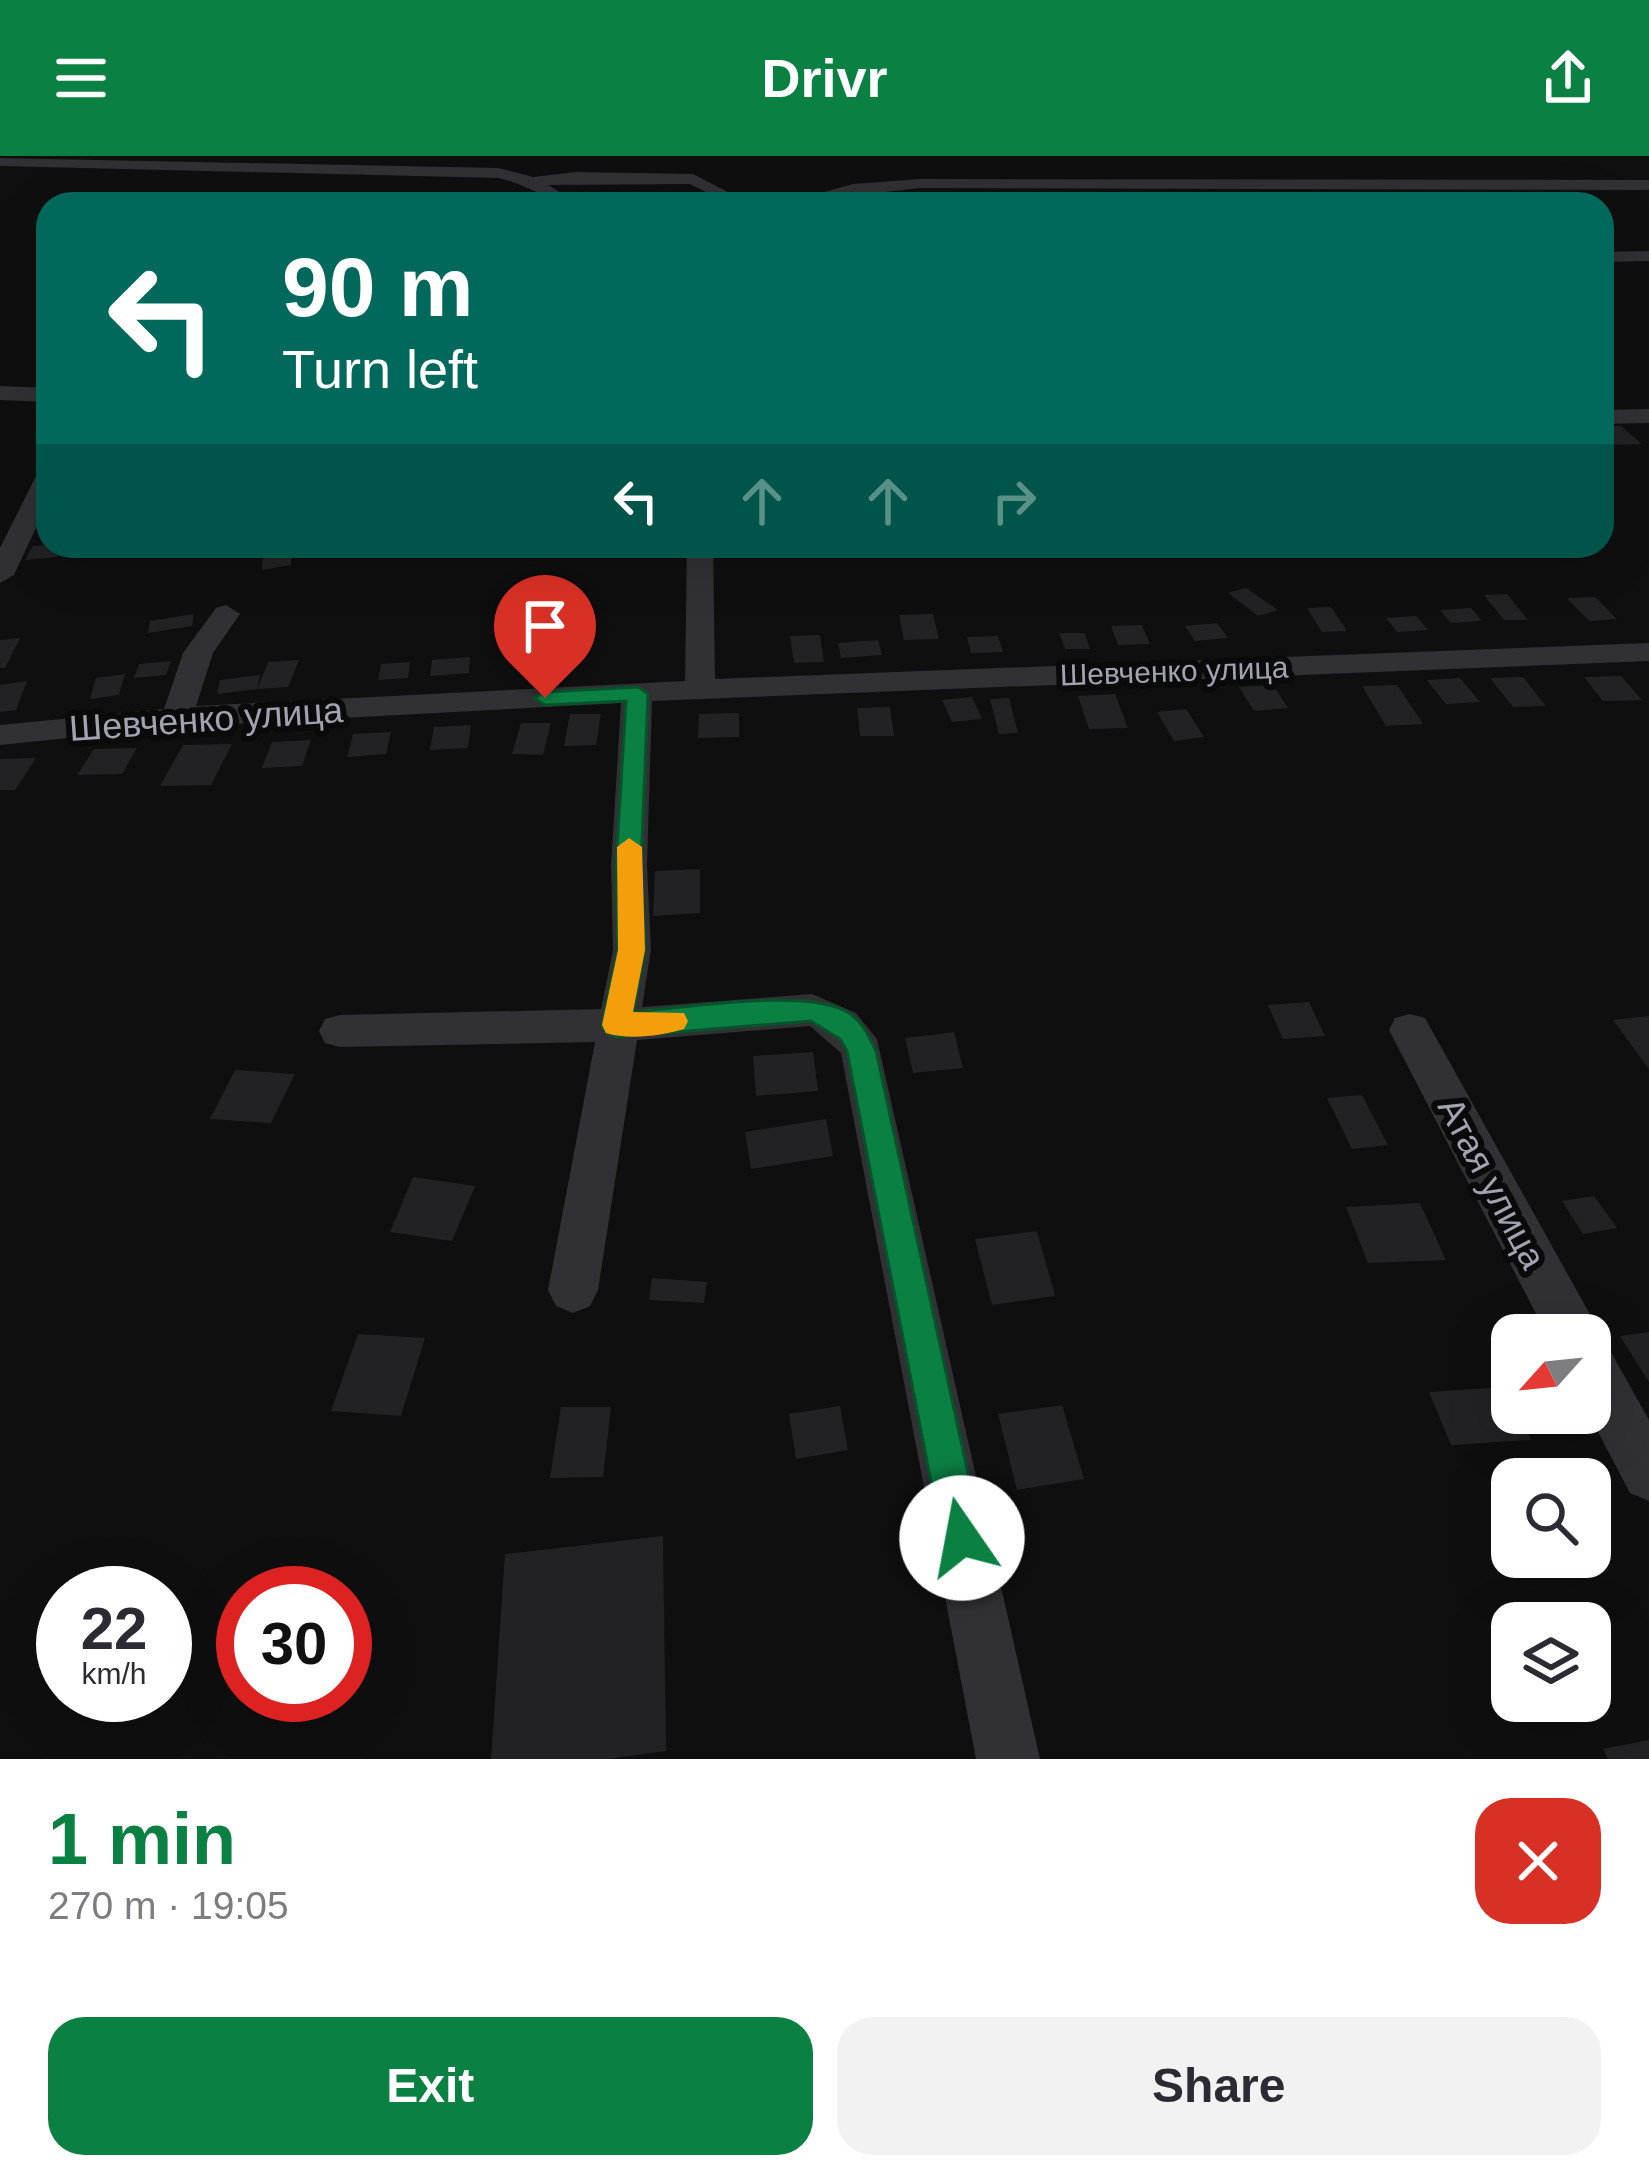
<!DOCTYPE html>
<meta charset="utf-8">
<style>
body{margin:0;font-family:Helvetica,sans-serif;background:#f2f2f3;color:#2b2b33;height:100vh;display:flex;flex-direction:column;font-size:45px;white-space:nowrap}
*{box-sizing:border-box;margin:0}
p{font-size:39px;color:#7c7c81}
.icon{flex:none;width:66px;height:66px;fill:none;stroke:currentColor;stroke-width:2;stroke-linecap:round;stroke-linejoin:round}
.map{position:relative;height:1603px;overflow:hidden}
.panel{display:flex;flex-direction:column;background:#fff;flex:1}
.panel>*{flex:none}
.hud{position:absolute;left:36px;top:36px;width:1578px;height:366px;border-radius:36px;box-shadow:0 12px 48px #0002;background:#00695c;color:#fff;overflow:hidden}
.needle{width:78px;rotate:243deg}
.fabs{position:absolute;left:1491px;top:1158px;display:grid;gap:24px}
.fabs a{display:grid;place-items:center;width:120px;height:120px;border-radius:24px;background:#fff;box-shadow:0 12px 48px #0002;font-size:60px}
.speed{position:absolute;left:36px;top:1410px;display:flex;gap:24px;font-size:60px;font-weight:700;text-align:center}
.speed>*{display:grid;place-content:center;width:156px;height:156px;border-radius:50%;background:#fff;box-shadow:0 12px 48px #0002;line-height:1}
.speed small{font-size:30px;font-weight:400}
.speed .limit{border:18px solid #d22;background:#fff;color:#111}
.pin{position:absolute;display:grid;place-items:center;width:102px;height:102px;color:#fff;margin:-123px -51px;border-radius:50% 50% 50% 0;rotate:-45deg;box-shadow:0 0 12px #0007}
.pin .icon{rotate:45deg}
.me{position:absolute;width:132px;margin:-66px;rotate:348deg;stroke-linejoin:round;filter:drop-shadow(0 0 9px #0008)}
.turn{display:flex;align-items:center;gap:42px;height:252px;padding:0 48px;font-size:54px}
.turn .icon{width:156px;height:156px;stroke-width:2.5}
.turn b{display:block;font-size:84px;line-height:102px}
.lanes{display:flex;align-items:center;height:114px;padding:0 48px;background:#0003;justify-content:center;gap:60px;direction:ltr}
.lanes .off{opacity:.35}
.round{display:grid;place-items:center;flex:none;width:126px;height:126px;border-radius:36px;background:#f2f2f3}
.summary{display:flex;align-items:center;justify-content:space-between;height:204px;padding:0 48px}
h1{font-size:72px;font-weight:600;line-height:90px;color:#0b8043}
.action{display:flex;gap:24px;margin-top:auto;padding:24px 48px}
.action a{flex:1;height:138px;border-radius:36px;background:#0b8043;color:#fff;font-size:48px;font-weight:600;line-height:138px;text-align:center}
.action a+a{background:#f2f2f3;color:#2b2b33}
header{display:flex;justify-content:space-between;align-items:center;height:156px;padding:0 48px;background:#0b8043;color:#fff;font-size:54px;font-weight:600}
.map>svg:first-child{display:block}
.building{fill:#222224}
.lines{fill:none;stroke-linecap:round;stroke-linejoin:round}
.minor{fill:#303035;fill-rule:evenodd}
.route{fill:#0b8043;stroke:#07532c;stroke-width:3}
.slow{fill:#f59e0b}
.labels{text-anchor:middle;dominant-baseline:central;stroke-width:12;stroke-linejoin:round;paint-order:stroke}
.far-street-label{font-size:30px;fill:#a1a4b0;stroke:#0a0a0b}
.street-label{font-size:36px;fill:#a1a4b0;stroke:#0a0a0b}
</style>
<header><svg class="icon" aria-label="menu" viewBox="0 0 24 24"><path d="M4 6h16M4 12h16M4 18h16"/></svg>Drivr<svg class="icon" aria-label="share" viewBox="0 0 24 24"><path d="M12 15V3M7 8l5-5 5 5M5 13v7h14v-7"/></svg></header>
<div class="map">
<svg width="1649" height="1603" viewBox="0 0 1649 1603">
<rect width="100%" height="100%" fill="#0f0f10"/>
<g class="building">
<polygon points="1602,270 1621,270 1642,288 1608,289 1602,283"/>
<polygon points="33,390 48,389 63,390 57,401 25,404"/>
<polygon points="735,390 768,390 766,402 732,401"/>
<polygon points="291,394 291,409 262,414 263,398"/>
<polygon points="1246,432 1278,454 1258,460 1228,437"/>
<polygon points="1507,438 1528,464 1504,464 1484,439"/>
<polygon points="1595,441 1617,463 1589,465 1567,442"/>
<polygon points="1331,451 1347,475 1322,476 1307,452"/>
<polygon points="1471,452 1482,465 1451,467 1440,454"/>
<polygon points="194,458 192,470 148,477 150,465"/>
<polygon points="933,458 939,483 904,484 899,459"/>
<polygon points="1416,460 1428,474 1397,476 1386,462"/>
<polygon points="1217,467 1228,482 1195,485 1185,470"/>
<polygon points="1142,469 1150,488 1118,489 1111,470"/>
<polygon points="1059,477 1085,477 1090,493 1065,493"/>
<polygon points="820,479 824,506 794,507 790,480"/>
<polygon points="998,480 1003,496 971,497 967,481"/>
<polygon points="20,482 5,512 0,512 0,484"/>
<polygon points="878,484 882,499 841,502 838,487"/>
<polygon points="557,496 554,512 514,513 519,497"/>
<polygon points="470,501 469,517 430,520 432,504"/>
<polygon points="299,504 288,531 257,533 268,506"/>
<polygon points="171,505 166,519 134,522 139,508"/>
<polygon points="410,506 408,522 378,524 381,508"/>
<polygon points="125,518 119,539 90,543 96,522"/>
<polygon points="260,519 257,533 217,538 220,524"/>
<polygon points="1621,520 1642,544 1603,545 1584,521"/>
<polygon points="1523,521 1546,550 1513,551 1490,522"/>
<polygon points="1460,522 1480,546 1446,548 1427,524"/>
<polygon points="27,525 16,554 0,556 0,529"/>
<polygon points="1273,529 1288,552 1254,555 1239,531"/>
<polygon points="1397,529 1423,568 1386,570 1362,530"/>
<polygon points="1115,538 1128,572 1089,573 1078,540"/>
<polygon points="972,541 982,563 952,566 942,544"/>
<polygon points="1009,542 1018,577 999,578 990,543"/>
<polygon points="890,551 894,580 860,580 857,552"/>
<polygon points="1186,553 1204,581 1174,585 1157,556"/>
<polygon points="739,557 739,581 698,582 699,558"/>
<polygon points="570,558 601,558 596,589 564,590"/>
<polygon points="521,567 551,567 543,599 512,598"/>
<polygon points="471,569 468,592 430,594 434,571"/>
<polygon points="391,576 386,598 347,601 353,578"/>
<polygon points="311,584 302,610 262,612 272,586"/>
<polygon points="232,588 211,629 160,630 183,589"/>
<polygon points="137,592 122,618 77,619 94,593"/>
<polygon points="36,602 15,634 0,634 0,603"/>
<polygon points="700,713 700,757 653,760 655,715"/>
<polygon points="1309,846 1325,880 1283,883 1268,849"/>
<polygon points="1649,860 1649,913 1613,864"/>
<polygon points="954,876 963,912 913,917 905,882"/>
<polygon points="813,896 818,935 756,940 753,900"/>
<polygon points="235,914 295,918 271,967 210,963"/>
<polygon points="1362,939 1388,989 1352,993 1327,942"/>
<polygon points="826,963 833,1000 751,1013 745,976"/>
<polygon points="413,1021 475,1030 452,1085 390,1076"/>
<polygon points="1594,1040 1617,1072 1583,1078 1562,1045"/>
<polygon points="1420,1047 1446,1104 1368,1107 1346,1051"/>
<polygon points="1037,1075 1055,1140 992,1149 975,1083"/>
<polygon points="652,1122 707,1126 704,1147 649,1144"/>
<polygon points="1649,1176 1649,1226 1620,1180"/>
<polygon points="358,1178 425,1182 401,1260 331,1255"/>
<polygon points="1507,1231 1512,1257 1518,1257 1531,1284 1451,1289 1429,1236"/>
<polygon points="1062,1249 1084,1323 1017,1334 998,1258"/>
<polygon points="840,1250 848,1294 796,1303 789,1258"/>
<polygon points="561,1251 611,1251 603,1321 550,1322"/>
<polygon points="663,1380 666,1595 608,1603 491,1603 505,1398"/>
<polygon points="1649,1584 1649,1603 1608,1603 1603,1593"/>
</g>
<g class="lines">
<g class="minor">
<path d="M0,2L498,12L533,21L576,16L693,18L751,48H730L690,28L548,29L580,48C550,48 528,28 498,22L0,10Z"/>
<polygon points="920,23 1649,24 1649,34 920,32 781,48 853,28"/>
<polygon points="1649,95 1649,105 1602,106 1602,96"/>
<polygon points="0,230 48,232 48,246 0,244"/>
<polygon points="1649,253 1649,267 1602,268 1602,254"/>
<polygon points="48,313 48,346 14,419 0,427 0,392 36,320"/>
<polygon points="687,390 713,390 715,523 1649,487 1649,505 652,545 647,709 651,794 642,851 812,838 856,857 877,883 1040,1603 976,1603 841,897 810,870 637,884 598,1134 590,1150 573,1157 556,1150 548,1134 595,886 340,891 325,887 319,875 325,863 340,859 601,853 613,794 611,709 621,547 177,571 0,589 0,569 164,553 183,497 216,452 226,449 240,458 213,497 196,550 685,525"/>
<polygon points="1410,858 1425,862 1592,1162 1599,1179 1596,1186 1608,1191 1649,1264 1649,1345 1630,1337 1588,1257 1590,1179 1547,1179 1389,874 1395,862"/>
</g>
</g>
<path class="route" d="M638,531L648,538L641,709L645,794L633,856C684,852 810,831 849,857C863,866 869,881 876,895L982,1382L976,1396L962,1402L948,1396L942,1382L847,895L840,883L811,865L616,881L606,877L602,869L618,794L616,709L626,545L545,549L534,542L545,536Z"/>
<path class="slow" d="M629,682L642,691L645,794L633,856L684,857L688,865L684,873C662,880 628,884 606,877L602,869L618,794L617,691Z"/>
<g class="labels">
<g class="far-street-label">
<text transform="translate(1174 515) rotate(-2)">Шевченко улица</text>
</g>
<g class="street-label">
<text transform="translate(206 563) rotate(-4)">Шевченко улица</text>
<text transform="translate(1492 1027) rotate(62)">Атая улица</text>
</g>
</g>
</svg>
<div class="fabs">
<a><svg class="needle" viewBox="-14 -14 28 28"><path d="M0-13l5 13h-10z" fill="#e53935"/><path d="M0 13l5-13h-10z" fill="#7c7c81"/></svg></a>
<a><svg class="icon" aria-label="search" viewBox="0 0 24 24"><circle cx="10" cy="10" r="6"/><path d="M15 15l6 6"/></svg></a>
<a><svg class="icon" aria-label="layers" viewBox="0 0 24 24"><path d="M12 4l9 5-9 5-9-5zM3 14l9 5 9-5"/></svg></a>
</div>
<div class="speed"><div>22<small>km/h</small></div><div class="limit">30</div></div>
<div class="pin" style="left:545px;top:542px;background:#d93025"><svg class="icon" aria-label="arrive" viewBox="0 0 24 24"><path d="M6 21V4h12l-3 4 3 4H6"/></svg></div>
<svg class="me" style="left:962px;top:1382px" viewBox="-20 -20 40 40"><circle r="19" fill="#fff"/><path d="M0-13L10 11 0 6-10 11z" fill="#0b8043"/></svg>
<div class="hud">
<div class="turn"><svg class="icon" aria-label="left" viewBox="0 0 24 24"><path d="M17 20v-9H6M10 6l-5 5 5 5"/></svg><div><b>90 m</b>Turn left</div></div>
<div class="lanes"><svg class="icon" aria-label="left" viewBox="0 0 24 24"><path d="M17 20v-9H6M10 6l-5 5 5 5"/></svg><svg class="icon off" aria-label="ahead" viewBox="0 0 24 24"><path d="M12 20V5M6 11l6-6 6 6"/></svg><svg class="icon off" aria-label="ahead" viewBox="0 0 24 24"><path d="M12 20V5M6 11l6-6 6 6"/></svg><svg class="icon off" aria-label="right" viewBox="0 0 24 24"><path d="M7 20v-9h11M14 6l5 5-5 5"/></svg></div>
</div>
</div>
<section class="panel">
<div class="summary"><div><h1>1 min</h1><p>270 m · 19:05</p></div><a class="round" style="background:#d93025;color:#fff"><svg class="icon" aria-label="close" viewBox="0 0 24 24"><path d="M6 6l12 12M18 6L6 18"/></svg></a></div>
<div class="action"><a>Exit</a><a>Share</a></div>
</section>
